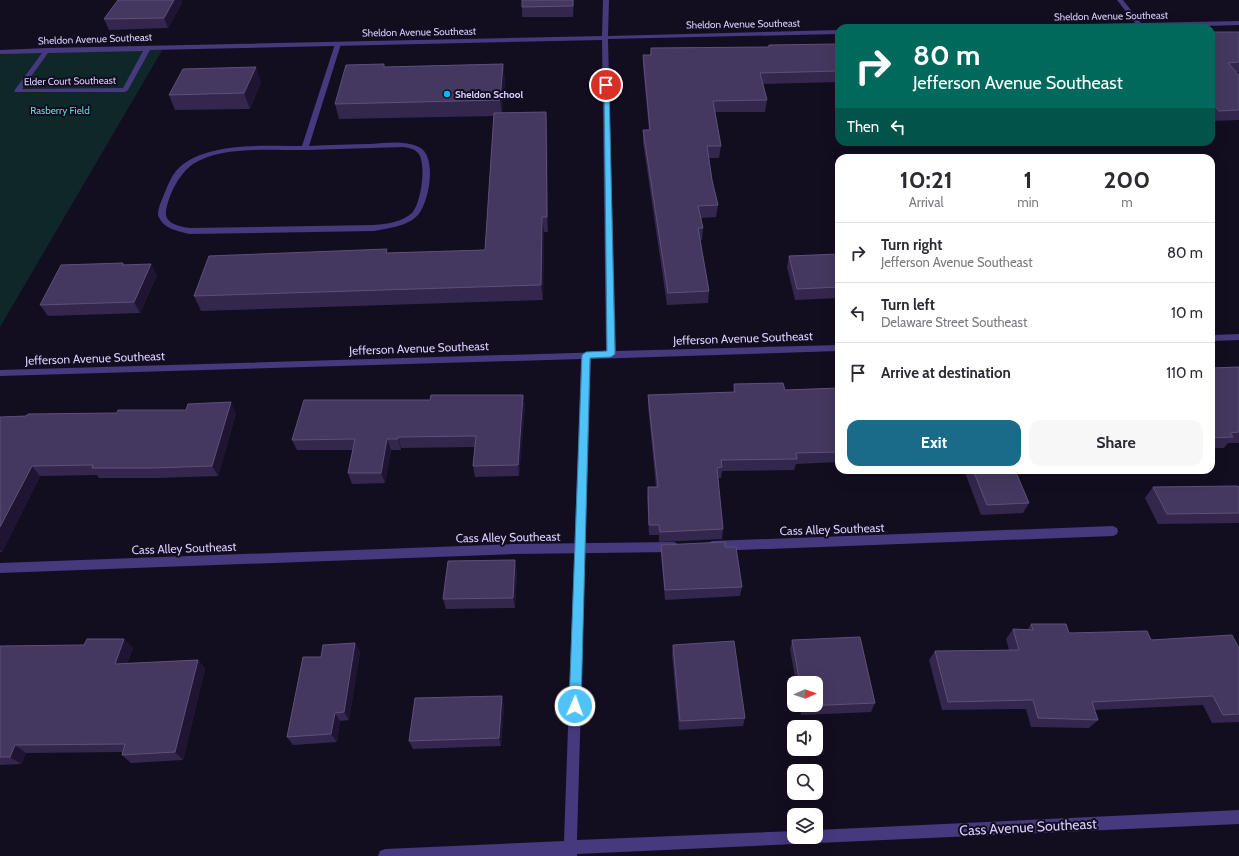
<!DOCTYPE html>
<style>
body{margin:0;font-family:Cabin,sans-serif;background:#f7f7f7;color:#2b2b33;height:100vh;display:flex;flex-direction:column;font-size:15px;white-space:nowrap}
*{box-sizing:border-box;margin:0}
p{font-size:13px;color:#7c7c81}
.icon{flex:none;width:22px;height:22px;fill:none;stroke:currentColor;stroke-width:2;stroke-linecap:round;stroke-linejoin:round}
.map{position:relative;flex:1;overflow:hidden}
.drawer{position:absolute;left:835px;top:154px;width:380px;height:320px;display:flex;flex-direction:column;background:#fff;border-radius:12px;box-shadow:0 4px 16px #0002}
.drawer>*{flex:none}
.top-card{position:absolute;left:835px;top:24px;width:380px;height:122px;border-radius:12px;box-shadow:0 4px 16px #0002;background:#00695c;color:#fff;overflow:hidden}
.needle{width:26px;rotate:88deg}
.controls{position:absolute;left:787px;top:676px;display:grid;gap:8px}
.controls a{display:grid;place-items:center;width:36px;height:36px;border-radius:8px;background:#fff;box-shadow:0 4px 16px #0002;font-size:20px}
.pin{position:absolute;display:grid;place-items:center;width:34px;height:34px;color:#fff;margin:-17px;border:2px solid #fff;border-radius:50%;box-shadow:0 1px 4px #0007}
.me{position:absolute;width:44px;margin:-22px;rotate:2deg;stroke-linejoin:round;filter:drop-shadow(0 0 3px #0008)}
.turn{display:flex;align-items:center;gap:14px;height:84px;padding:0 12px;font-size:18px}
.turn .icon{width:52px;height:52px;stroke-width:2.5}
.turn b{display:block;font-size:28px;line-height:34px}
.then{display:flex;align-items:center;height:38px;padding:0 12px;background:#0003;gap:8px;font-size:15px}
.eta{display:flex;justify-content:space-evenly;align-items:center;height:68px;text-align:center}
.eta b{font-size:24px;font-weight:700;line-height:28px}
.cta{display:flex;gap:8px;margin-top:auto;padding:8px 12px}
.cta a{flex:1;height:46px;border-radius:12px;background:#1a6a89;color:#fff;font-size:16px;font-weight:700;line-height:46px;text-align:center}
.cta a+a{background:#f7f7f7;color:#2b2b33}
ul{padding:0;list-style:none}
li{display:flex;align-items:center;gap:12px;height:60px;padding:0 12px;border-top:1px solid #e1e1e2}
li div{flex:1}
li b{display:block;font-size:15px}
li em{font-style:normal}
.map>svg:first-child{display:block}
.green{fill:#10272a}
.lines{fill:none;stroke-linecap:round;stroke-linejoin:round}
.lane{fill:#46397e;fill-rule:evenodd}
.street{fill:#46397e;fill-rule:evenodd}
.wall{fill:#34274d}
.shaded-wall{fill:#1f1533}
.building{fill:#453860;stroke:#5d5079}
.route{fill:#4fc3f7;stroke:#337fa1}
.poi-dot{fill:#06b8f2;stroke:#130d20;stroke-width:1.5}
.labels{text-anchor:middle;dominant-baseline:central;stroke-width:4;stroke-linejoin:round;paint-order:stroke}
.far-street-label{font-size:10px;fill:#dacdfe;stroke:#130d20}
.far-poi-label{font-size:10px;font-weight:bold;fill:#dacdfe;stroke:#130d20;text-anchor:start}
.far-park-label{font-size:10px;fill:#5cdcce;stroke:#130d20}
.street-label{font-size:12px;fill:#dacdfe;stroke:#130d20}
.near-street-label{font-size:14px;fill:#dacdfe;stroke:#130d20}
</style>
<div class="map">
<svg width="1239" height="856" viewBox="0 0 1239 856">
<rect width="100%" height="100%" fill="#130d20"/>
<polygon class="green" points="164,47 0,327 0,52"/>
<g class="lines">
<g class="lane">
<path d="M338,42L341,44L309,146C330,145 350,144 371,144C386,143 404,140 419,147C438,156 429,204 417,216C406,227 388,228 374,231L190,234C177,231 163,229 158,215C158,207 162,200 165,192C168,185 171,177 176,171C201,141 267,146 302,146L335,44ZM404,147C409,148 415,149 418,153C427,163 421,204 412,213C402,222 387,224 374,225L190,228C181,227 164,224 166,211C169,194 179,174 193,164C222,145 273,151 307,150C339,149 372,148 404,147Z"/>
<polygon points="1113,526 1117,528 1118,531 1117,534 1113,536 712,551 708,549 706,546 708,543 712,541"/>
<polygon points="674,542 678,544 680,547 678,550 674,552 515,554 0,573 0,563 515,544"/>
</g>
<g class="street">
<path d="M603,0H609L608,36L839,30V34L608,39L616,351L839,345V351L591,359L577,840L794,831V837H816V830L1239,810V824L577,854V856H378L380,851L385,849L564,841L581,359L0,376V370L606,352L602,40L150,50L128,90L125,92H15L14,91L42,53L0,54V50L47,48L602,36ZM143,51L123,88L22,89L48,53Z"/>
<polygon points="1117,0 1123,0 1141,23 1239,21 1239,25 1140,28 980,28 983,26 1135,23"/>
<polygon points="1239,334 1239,340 1211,341 1211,335"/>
</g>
</g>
<g class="wall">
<polygon points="118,0 181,0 182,3 168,28 109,30 104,19"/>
<polygon points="522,0 574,0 573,17 522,17"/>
<polygon points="1211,32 1239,32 1239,72 1236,72 1239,75 1239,120 1213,121 1211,118"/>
<polygon points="769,45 839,47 839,82 763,84 767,100 765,112 715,112 721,146 719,158 709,158 712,180 718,205 716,217 701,218 703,228 702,240 700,240 709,291 708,303 667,305 643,142 643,130 649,130 643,66 643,55 650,55 651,48 768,47"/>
<polygon points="503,64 505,80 502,113 546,112 547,126 548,232 544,232 543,300 201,311 194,296 388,253 485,250 494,116 339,119 335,104 385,67"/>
<polygon points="261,82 250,109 175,110 169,95"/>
<polygon points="839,254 839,298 795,300 787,267 789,256"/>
<polygon points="123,263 124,265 157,275 140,313 48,316 40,305"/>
<polygon points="1239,367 1239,443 1228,443 1224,448 1211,448 1211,368"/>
<polygon points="734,384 785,390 839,388 839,462 796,464 794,470 722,471 721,478 718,478 723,529 722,539 659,542 659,535 649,535 647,497 648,487 656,487 648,406 648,395 733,392"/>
<polygon points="523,395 525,406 519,476 475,477 473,466 475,447 401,448 401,450 391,450 385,483 352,484 348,473 353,450 297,450 292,440 430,400"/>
<polygon points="236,413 218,476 159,478 99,478 97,475 40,476 2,552 0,552 0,417"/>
<polygon points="964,470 1015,470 1029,503 1023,513 981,515"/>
<polygon points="1153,487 1239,487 1239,523 1158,524 1145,498"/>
<polygon points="661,545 725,547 742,587 740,596 665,600 661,555"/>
<polygon points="517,570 515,608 446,609 443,599"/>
<polygon points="1031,624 1069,633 1151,640 1239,648 1239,722 1212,723 1203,705 1094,710 1098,720 1089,728 1031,727 1026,709 942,710 929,660 935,651 1009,650 1006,639 1013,629 1027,630"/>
<polygon points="792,640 875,703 871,712 801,715 800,705 816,705 816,683 796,683 790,649"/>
<polygon points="355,643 360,652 349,720 340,721 337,742 293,745 287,737"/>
<polygon points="673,645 745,718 743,726 679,730 672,654"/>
<polygon points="0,646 133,648 127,663 198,660 205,669 183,760 131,763 122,755 122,752 26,753 21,764 0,765"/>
<polygon points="504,705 501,746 413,749 409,741"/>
</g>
<g class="shaded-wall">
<polygon points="174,0 181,0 182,3 168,28 164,18"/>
<polygon points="573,0 574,0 573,17"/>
<polygon points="503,64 505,80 502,115 500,100"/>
<polygon points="256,67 261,82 250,109 244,93"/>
<polygon points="546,112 547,126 548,232 547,217"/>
<polygon points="542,217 544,232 543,300 541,285"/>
<polygon points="151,264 157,275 140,313 134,302"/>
<polygon points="523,395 525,406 519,476 518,465"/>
<polygon points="231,402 236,413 218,476 212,466"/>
<polygon points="398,437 401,448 401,450 398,439"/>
<polygon points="387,439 391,450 385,483 381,473"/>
<polygon points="32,466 40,476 2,552 0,550 0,527"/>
<polygon points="515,560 517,570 515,608 513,598"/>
<polygon points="124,639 133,648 124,673 115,664"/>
<polygon points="355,643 360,652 349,720 344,712"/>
<polygon points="198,660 205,669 183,760 175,752"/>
<polygon points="502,696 504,705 501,746 499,738"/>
<polygon points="335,713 340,721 337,742 331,734"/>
<polygon points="15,745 26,753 21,764 10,757"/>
</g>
<g class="building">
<polygon points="118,0 174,0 164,18 104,19"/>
<polygon points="522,0 573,0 573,6 522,7"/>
<polygon points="1211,32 1239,32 1239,62 1228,63 1239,75 1239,110 1219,111 1211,102"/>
<polygon points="838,44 839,47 839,71 760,73 767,100 713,101 721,146 707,146 712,180 718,205 698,206 703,228 698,228 709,291 668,293 643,130 650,130 643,55 651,55 651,48 769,47 769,45"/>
<polygon points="384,64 384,67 503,64 500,100 335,104 346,65"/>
<polygon points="256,67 244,93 169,95 183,69"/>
<polygon points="546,112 547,217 542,217 541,285 194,296 209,256 387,249 386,253 485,250 494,113"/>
<polygon points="839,254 839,287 797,289 789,256"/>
<polygon points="123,263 122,265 151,264 134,302 40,305 61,265"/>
<polygon points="1239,367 1239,432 1230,433 1233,437 1211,438 1211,368"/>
<polygon points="783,383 785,390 839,388 839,452 796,453 797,459 721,460 722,467 717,468 723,529 660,532 659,525 649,525 648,487 658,487 648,395 735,392 734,384"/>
<polygon points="431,395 523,395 518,465 473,466 476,436 398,437 398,439 387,439 381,473 348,473 355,439 292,440 304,400 430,400"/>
<polygon points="231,402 212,466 152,468 92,468 93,465 32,466 0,527 0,417 26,416 28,414 117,413 118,410 186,410 188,404"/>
<polygon points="973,470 1015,470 1029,503 987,505"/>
<polygon points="1238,486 1239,487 1239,513 1167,514 1153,487"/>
<polygon points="725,542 725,547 736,547 742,587 665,590 661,545"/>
<polygon points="515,560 513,598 443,599 448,561"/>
<polygon points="1031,624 1066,624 1069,633 1147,631 1151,640 1232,635 1239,648 1239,714 1223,715 1213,696 1092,702 1098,720 1038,718 1033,700 948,702 935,651 1019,650 1013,629 1033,630"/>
<polygon points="860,637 875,703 805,706 804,705 816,705 816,683 800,683 792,640"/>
<polygon points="87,639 124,639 115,664 198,660 175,752 122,755 125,744 15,745 10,757 0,757 0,646 84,645"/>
<polygon points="734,641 745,718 680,721 673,645"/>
<polygon points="355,643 344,712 335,713 331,734 287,737 303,657 321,657 323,645"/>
<polygon points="502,696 499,738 409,741 415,698"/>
</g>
<polygon class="route" points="604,84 609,85 615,354 611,357 590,358 581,706 579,710 575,712 571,710 569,706 582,355 586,352 607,351"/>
<circle class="poi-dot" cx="447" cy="94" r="4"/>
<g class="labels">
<g class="far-street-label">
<text transform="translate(1111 16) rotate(-1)">Sheldon Avenue Southeast</text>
<text transform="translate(743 24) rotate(-1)">Sheldon Avenue Southeast</text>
<text transform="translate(419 32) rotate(-1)">Sheldon Avenue Southeast</text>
<text transform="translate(95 39) rotate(-2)">Sheldon Avenue Southeast</text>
<text transform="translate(70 81) rotate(-1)">Elder Court Southeast</text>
</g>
<g class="far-poi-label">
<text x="455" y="94">Sheldon School</text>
</g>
<g class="far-park-label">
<text x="60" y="110">Rasberry Field</text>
</g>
<g class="street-label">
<text transform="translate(743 338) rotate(-2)">Jefferson Avenue Southeast</text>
<text transform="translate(419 348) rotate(-2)">Jefferson Avenue Southeast</text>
<text transform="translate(95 358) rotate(-2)">Jefferson Avenue Southeast</text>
<text transform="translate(832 529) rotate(-2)">Cass Alley Southeast</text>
<text transform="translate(508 537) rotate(-1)">Cass Alley Southeast</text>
<text transform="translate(184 548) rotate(-2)">Cass Alley Southeast</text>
</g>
<g class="near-street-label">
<text transform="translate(1028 827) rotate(-3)">Cass Avenue Southeast</text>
</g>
</g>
</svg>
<div class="controls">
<a><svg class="needle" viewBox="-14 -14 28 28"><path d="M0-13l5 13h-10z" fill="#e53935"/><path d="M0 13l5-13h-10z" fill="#7c7c81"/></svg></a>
<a><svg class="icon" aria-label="sound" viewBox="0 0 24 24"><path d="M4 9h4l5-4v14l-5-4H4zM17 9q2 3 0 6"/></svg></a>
<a><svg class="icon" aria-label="search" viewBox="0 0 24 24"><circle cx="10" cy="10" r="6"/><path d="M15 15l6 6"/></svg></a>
<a><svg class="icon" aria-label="layers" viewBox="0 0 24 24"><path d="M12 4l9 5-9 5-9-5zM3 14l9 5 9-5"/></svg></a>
</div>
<div class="pin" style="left:606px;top:85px;background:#d93025"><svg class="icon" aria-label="arrive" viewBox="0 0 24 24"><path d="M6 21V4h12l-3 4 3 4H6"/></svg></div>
<svg class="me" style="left:575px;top:706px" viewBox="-20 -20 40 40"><circle r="17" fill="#4fc3f7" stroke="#fff" stroke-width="3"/><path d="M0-11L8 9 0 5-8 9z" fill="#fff"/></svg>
<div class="top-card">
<div class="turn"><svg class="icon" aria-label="right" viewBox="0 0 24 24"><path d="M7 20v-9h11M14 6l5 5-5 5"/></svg><div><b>80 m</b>Jefferson Avenue Southeast</div></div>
<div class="then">Then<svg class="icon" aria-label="left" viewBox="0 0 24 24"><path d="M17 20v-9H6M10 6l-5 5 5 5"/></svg></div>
</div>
<section class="drawer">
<div class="eta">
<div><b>10:21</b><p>Arrival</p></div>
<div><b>1</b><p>min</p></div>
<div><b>200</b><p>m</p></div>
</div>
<ul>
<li><svg class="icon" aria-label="right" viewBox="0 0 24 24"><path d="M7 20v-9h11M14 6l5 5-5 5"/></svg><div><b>Turn right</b><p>Jefferson Avenue Southeast</p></div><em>80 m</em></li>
<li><svg class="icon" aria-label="left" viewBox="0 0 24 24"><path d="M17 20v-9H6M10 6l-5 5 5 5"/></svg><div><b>Turn left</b><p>Delaware Street Southeast</p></div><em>10 m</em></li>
<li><svg class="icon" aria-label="arrive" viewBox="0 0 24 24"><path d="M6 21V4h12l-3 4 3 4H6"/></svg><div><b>Arrive at destination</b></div><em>110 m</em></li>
</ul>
<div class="cta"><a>Exit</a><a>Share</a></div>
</section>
</div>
